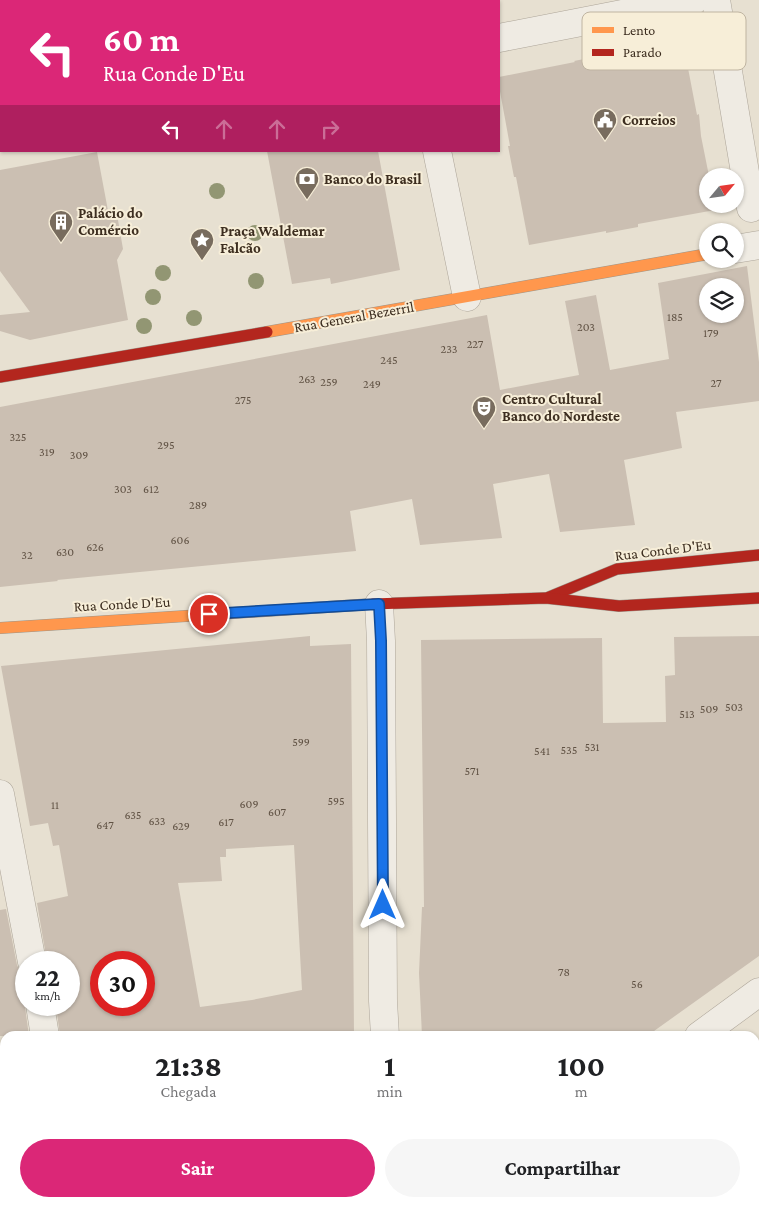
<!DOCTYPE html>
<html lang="pt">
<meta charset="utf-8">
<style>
body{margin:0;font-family:"Crimson Pro",serif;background:#f6f6f6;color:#202124;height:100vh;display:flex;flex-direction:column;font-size:19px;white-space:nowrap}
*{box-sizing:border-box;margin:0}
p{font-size:16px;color:#757577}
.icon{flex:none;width:28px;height:28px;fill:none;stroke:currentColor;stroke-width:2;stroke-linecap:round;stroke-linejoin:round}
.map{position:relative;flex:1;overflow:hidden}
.drawer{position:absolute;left:0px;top:1031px;width:760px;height:176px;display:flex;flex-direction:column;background:#fff;border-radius:15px 15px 0 0;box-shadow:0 1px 4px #0004}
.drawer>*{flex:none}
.guide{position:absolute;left:0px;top:0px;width:500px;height:152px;box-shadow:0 1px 4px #0004;background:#db2777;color:#fff;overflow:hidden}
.needle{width:32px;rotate:61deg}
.buttons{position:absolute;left:699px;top:168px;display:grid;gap:10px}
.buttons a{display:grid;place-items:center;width:45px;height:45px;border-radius:50%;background:#fff;box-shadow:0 1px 4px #0004;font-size:25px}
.speed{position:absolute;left:15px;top:951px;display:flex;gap:10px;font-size:25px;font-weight:700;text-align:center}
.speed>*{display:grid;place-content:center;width:65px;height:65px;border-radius:50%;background:#fff;box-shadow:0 1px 4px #0004;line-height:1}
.speed small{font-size:12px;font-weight:400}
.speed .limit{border:8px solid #d22;background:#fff;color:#111}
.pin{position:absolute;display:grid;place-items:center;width:42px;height:42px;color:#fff;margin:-21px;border:2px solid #fff;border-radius:50%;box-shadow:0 1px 5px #0007}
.me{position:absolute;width:55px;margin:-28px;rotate:0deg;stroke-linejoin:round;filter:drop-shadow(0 0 4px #0008)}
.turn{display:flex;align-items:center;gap:18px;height:105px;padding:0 20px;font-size:22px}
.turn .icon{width:65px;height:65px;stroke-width:2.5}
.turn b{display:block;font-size:35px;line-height:42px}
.lanes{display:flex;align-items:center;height:48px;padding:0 20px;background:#0003;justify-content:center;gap:25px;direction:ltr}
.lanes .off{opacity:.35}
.eta{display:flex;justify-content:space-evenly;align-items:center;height:85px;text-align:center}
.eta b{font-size:30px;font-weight:700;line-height:35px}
.button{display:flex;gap:10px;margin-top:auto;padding:10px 20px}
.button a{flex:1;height:58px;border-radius:30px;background:#db2777;color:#fff;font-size:20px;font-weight:700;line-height:58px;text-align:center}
.button a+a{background:#f6f6f6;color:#202124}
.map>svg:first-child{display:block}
.building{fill:#cbbfb2;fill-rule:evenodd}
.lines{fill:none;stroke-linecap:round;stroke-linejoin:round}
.lane-casing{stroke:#ada599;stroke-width:16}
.street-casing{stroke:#ada599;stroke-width:29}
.slow-casing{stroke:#9c958a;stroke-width:12}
.jam-casing{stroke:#9c958a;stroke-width:12}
.lane{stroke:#efebe3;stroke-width:15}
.street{stroke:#efebe3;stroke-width:28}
.slow{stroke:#ff974d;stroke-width:11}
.jam{stroke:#b3261e;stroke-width:11}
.tree{fill:#929673}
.route-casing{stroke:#114b97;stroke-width:12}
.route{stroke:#1a73e8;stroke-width:9}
.labels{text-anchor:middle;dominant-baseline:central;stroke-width:4;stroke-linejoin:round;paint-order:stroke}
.number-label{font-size:12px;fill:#605244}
.poi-label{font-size:15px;font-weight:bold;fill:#3d2e20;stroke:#f7eed8;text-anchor:start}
.street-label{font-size:15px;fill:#3d2e20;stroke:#f7eed8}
.key{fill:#f7eed8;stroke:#bfb4a1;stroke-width:1}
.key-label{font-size:14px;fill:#3d2e20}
</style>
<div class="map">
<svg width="759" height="1207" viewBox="0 0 759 1207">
<rect width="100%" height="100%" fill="#e7e0d1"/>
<g class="building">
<polygon points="683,42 697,115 699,114 701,136 709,176 708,176 708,204 714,204 715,210 638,224 638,227 606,233 606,231 529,245 516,177 514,177 508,146 510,146 499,86 499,77 575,62 574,61 604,55 604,57"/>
<polygon points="267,151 378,151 400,270 331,284 330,278 292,284"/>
<polygon points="97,152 109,216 118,220 123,249 117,260 128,320 30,340 0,331 0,315 30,312 0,271 0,170"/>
<path d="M747,266L759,362V401L676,412L682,448L624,460L635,525L560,532L549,474L493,484L502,538L420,545L412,499L350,511L356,551L57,580L58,581L0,587V407L487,315L500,390L579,375L565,301L596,295L610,370L669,359L658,283ZM708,286H735V314H708Z"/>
<path d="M310,636V646L351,644L354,1036H60L56,1005H69V962H47L37,903L68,896L59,845L53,846L48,823L30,826L1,666ZM294,845L302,990L252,1000L200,1007L178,883L222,881L220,857H226V849ZM101,962H144V1005H101Z"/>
<polygon points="759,636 759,956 647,1036 422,1036 419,973 422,907 424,907 421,640 602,638 603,723 666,722 665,676 675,675 674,637"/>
<polygon points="6,909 17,965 20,972 26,976 25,1007 29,1036 0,1036 0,910"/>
</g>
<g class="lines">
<g class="lane-casing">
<polyline id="lane" points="755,1162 759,1159"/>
</g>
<g class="street-casing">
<g id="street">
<polyline points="405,0 406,1"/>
<polyline points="716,0 751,208"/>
<polyline points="499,38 694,0"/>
<polyline points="0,135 1,135"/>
<polyline points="437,151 467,297"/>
<polyline points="735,249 759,245"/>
<polyline points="379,604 381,641 383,1001 385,1036"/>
<polyline points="0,794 32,962"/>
<polyline points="40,1005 45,1036"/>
<polyline points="699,1036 759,992"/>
<polyline points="77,1202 78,1207"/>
<polyline points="436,1202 440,1207"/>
<polyline points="464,1207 470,1202"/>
</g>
</g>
<g class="slow-casing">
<g id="slow">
<polyline points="267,332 708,254"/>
<polyline points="0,628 373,604"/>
</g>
</g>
<g class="jam-casing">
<g id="jam">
<polyline points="0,377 267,332"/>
<polyline points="549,597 617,569 759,555"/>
<polyline points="373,604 546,598 619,606 759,598"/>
</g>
</g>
<use href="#lane" class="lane"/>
<use href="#street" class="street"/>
<use href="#slow" class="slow"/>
<use href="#jam" class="jam"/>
</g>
<g class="tree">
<circle cx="217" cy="191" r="8"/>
<circle cx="255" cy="233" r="8"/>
<circle cx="200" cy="239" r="8"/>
<circle cx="163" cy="273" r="8"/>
<circle cx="256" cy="281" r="8"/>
<circle cx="153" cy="297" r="8"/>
<circle cx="194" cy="318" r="8"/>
<circle cx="144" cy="326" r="8"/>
</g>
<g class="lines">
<g class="route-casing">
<polyline id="route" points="209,614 379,604 381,641 383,905"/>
</g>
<use href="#route" class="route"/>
</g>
<defs>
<g id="civic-pin" transform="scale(1.25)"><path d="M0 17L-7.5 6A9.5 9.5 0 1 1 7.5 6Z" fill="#786c5e" stroke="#f7eed8"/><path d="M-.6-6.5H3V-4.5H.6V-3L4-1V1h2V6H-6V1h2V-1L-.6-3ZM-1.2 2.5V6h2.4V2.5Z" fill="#fff"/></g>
<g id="bank-pin" transform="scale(1.25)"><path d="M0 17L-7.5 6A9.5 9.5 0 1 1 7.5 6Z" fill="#786c5e" stroke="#f7eed8"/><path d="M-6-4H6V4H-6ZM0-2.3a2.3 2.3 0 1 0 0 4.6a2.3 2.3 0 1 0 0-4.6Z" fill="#fff"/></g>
<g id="building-pin" transform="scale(1.25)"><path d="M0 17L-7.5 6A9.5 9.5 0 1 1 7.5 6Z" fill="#786c5e" stroke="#f7eed8"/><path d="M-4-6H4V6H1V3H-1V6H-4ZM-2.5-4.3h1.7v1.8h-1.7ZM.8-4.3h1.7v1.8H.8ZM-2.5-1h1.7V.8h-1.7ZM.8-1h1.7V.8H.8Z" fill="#fff"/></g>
<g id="sight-pin" transform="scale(1.25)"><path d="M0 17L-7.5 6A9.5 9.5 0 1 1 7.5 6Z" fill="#786c5e" stroke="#f7eed8"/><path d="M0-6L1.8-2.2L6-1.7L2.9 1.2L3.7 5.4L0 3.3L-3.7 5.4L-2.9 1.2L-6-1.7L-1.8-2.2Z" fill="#fff"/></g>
<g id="theatre-pin" transform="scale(1.25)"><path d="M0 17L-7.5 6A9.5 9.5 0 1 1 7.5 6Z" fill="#786c5e" stroke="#f7eed8"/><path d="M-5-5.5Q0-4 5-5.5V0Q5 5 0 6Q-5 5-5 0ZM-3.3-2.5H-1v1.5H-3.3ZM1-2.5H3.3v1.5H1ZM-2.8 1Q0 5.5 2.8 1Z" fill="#fff"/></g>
</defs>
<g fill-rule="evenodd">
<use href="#civic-pin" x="605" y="120"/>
<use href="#bank-pin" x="307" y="179"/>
<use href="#building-pin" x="61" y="222"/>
<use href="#sight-pin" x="202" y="240"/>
<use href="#theatre-pin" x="484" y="408"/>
</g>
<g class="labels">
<g class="number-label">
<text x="675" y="317">185</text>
<text x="586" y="327">203</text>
<text x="711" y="333">179</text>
<text x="475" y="344">227</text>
<text x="449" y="349">233</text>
<text x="389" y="360">245</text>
<text x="307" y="379">263</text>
<text x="329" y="382">259</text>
<text x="716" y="383">27</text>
<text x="372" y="384">249</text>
<text x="243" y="400">275</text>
<text x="18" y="437">325</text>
<text x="166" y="445">295</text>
<text x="47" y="452">319</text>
<text x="79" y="455">309</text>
<text x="123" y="489">303</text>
<text x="151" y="489">612</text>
<text x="198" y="505">289</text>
<text x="180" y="540">606</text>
<text x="95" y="547">626</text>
<text x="65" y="552">630</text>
<text x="27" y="555">32</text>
<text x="734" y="707">503</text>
<text x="709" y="709">509</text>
<text x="687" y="714">513</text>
<text x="301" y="742">599</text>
<text x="592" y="747">531</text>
<text x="569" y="750">535</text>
<text x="542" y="751">541</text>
<text x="472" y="771">571</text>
<text x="336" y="801">595</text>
<text x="249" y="804">609</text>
<text x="55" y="805">11</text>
<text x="277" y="812">607</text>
<text x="133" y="815">635</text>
<text x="157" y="821">633</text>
<text x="226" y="822">617</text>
<text x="105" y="825">647</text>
<text x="181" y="826">629</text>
<text x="564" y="972">78</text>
<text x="637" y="984">56</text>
</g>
<g class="poi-label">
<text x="622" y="120">Correios</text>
<text x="324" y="179">Banco do Brasil</text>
<text x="78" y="213">Palácio do<tspan x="78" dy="17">Comércio</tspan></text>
<text x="220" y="231">Praça Waldemar<tspan x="220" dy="17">Falcão</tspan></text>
<text x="502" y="399">Centro Cultural<tspan x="502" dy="17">Banco do Nordeste</tspan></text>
</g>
<g class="street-label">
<text transform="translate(354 317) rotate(-10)">Rua General Bezerril</text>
<text transform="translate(663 550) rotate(-7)">Rua Conde D'Eu</text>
<text transform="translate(122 604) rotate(-3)">Rua Conde D'Eu</text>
</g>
</g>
<rect x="582" y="12" width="164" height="58" rx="8" class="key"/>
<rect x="592" y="27" width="22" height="6" fill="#ff974d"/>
<rect x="592" y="49" width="22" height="7" fill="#b3261e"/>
<g class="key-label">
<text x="623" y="35">Lento</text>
<text x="623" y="57">Parado</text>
</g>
</svg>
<div class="buttons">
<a><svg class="needle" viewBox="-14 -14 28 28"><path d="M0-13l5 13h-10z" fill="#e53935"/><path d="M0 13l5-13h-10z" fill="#757577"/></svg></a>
<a><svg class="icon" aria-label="search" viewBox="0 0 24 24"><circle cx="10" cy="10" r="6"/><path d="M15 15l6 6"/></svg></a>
<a><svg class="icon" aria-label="layers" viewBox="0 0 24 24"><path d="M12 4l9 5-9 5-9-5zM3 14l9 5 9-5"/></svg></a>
</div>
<div class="speed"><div>22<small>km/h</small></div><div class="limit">30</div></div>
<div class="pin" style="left:209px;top:614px;background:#d93025"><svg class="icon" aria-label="arrive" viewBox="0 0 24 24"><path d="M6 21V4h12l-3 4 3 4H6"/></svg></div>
<svg class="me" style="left:383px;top:905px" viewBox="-20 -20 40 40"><path d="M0-17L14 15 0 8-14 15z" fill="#1a73e8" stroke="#fff" stroke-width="4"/></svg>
<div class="guide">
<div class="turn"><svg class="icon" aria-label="left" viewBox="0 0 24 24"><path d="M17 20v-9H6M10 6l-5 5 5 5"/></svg><div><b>60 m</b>Rua Conde D'Eu</div></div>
<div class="lanes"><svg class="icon" aria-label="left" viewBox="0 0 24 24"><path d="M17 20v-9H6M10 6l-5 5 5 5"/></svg><svg class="icon off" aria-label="ahead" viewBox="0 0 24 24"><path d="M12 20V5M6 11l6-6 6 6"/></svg><svg class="icon off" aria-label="ahead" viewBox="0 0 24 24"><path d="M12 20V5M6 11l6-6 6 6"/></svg><svg class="icon off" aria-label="right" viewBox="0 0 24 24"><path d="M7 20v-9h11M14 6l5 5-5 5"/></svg></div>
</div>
<section class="drawer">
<div class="eta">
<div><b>21:38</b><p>Chegada</p></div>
<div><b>1</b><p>min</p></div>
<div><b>100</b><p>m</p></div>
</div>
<div class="button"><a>Sair</a><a>Compartilhar</a></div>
</section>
</div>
